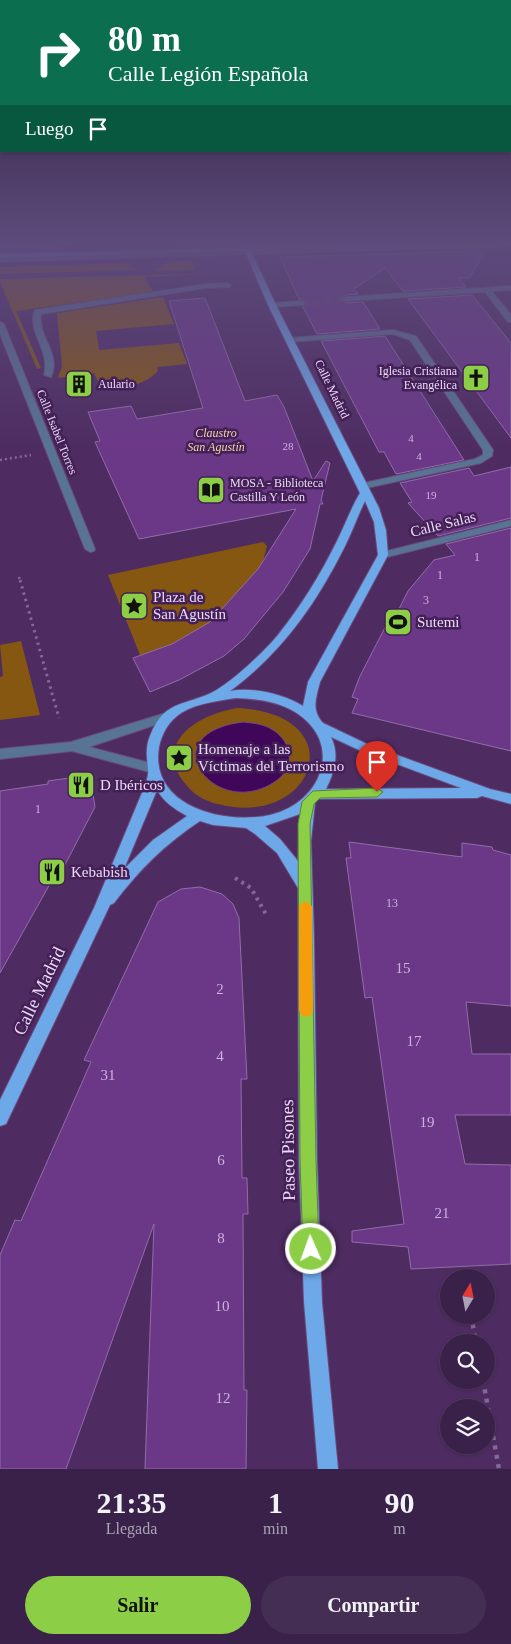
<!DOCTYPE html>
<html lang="es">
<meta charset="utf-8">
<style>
body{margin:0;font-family:Georgia,serif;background:#452e54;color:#f1f3f6;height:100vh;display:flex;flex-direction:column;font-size:19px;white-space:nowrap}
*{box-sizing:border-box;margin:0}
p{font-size:16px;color:#aba3b5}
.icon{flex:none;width:28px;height:28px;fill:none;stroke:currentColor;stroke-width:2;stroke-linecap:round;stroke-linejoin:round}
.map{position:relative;height:1469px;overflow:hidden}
.side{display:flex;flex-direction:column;background:#3a214a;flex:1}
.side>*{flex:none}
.hud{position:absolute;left:0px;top:0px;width:511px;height:152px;box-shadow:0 1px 4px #0004,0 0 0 1px #543e62;background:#0b6e4f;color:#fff;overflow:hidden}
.needle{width:32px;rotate:10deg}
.controls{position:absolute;left:440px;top:1269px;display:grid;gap:10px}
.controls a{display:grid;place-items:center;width:55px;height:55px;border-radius:50%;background:#3a214a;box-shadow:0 1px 4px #0004,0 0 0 1px #543e62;font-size:25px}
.pin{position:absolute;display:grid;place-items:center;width:42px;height:42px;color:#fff;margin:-51px -21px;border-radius:50% 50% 50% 0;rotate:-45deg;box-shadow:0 0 5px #0007}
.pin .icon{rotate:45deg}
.me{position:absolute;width:55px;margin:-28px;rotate:358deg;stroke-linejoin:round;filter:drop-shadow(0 0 4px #0008)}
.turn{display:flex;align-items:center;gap:18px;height:105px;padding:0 25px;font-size:22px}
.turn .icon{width:65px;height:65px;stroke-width:2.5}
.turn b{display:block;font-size:35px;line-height:42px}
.then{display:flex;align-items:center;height:48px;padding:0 25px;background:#0003;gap:10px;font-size:19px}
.eta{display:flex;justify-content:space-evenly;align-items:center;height:85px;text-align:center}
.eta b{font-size:30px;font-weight:700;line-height:35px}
.primary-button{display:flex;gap:10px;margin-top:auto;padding:10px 25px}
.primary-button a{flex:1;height:58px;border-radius:30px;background:#8cce45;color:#111;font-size:20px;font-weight:700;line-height:58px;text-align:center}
.primary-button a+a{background:#452e54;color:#f1f3f6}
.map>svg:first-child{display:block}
.green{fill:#855710}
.water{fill:#3f0659;stroke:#734589}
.building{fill:#6b3888;stroke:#916da8}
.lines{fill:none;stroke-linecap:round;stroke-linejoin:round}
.minor-tunnel{stroke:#664679;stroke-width:8;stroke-dasharray:8 4;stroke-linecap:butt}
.minor-casing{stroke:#6a4b7d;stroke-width:2}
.major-casing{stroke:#6a4b7d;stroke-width:2}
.path-far3{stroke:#846896;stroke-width:2.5;stroke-dasharray:2 3;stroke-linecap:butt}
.path-far2{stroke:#846896;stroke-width:3;stroke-dasharray:2.5 4;stroke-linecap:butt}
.path-far1{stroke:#846896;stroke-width:4;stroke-dasharray:3 4.5;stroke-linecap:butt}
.path{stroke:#846896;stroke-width:4.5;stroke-dasharray:4 5.5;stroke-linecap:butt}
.minor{fill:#587494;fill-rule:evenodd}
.major{fill:#6da8e9;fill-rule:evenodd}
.route{fill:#8cce45;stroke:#5b862d}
.slow{fill:#f59e0b}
.labels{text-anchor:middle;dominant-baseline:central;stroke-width:5;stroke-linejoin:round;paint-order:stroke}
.far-number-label{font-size:11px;fill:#ccb1de}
.far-poi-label{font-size:12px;fill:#ecd9fa;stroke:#432156;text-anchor:start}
.far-street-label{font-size:12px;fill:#ecd9fa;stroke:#432156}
.far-park-label{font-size:12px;font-style:italic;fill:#f3d1a9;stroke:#432156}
.number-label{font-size:12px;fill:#ccb1de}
.street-label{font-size:15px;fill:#ecd9fa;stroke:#432156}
.poi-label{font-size:15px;fill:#ecd9fa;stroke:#432156;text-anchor:start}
.near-number-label{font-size:15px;fill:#ccb1de}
.near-street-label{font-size:18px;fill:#ecd9fa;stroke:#432156}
</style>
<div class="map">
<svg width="511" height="1469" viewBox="0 0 511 1469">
<rect width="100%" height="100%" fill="#4e2c62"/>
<g class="green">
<polygon points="193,261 194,270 155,271 167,262"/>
<polygon points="124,263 140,270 0,274 0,267"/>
<polygon points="222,273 144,277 154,292 16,311 41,368 37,369 0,282 0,279"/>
<path d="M163,297L174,324L96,331L99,350L179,343L187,364L157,367L158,371C143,387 123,387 102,390L94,373L58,378L62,366L57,313Z"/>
<polygon points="263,542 267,546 262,565 230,614 142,660 108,575"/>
<polygon points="21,641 40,715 0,720 0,677 3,676 0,645"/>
<path d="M237,708C348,713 320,817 233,807C220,805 205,802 194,793C147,750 190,716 237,708Z"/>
</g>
<path class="water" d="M243,722C253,723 264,724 273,730C292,742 296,767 276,781C216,823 148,734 243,722Z"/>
<g class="building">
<polygon points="484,251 470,278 459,278 466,287 403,291 385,268 354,289 358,294 346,295 340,298 346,303 363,302 380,329 317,334 303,307 307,302 299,299 280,257"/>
<polygon points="472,295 511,343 511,438 408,299"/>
<polygon points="205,298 245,401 277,395 284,407 313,481 326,461 330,463 321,500 323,504 320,504 310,549 283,592 244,639 224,656 179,680 150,692 133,658 172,644 210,622 258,569 296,509 139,539 95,442 100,441 88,412 131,406 137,419 203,408 169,301"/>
<polygon points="385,336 464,460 396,474 384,452 379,452 321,341"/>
<polygon points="511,467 511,518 438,536 408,503 412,502 400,483 469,468 474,476"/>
<polygon points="511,528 511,751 352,713 358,699 352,697 360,676 392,614 396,615 408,591 434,560 455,555 446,544"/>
<polygon points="90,775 95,807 55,884 51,882 0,973 0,791 48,784 48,781"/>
<polygon points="349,842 462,857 462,843 492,847 493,850 511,855 511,1006 466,1002 472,1054 511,1054 511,1115 455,1115 465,1164 511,1165 511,1264 411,1269 408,1247 352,1242 352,1231 404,1224 372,997 365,998 346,858 351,858"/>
<polygon points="200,887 222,894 233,904 239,918 247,1079 241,1079 242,1178 247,1178 248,1214 243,1214 244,1390 247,1390 246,1469 145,1469 154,1224 66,1469 0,1469 0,1255 15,1220 21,1221 32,1196 91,1062 84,1060 158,902 181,889"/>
</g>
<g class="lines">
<polyline class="minor-tunnel" points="301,303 346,299"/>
<g class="minor-casing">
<g id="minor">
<polygon points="0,244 73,244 70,246 0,248"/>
<polygon points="450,244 511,244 511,246 0,262 0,258"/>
<path d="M227,283L231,285L230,287L206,288L41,314C37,336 62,354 51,377L44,375C51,350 26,332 35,310L206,284Z"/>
<polygon points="511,286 511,290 492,291 511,315 511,322 508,322 485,292 346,301 342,299 346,297"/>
<polygon points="301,301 305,303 304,305 272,307 268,305 272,303"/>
<polygon points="0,322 4,324 95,549 94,551 90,552 85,549 0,334"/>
<polygon points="393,330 416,336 493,450 492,456 481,463 362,489 357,486 359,484 475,459 483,455 483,450 410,340 393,334 289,342 285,340 289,338"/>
<polygon points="511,520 511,526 383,558 378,555 379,553"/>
<polygon points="169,712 173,713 175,716 173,719 89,747 158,765 159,768 158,771 153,773 72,751 0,759 0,749 71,742"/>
</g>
</g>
<g class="major-casing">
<path id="major" d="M242,244H248L250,247L414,244L411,246L251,251L276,305L379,508L386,530L388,555L320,682C316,698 311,710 323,723L367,744L490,789L511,794V804L482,796L477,798L318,799L315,803L311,841L314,938L317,1160L322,1302L338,1469H318L304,1302L299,1160L298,888L277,853L255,834L246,828L213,825L200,821C165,844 139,870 114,903L110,905L6,1124L0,1126V1100L94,908L144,788C146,782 149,775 148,770C147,757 145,748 150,736C163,702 181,706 209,694C228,686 264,652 278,635C301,606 321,574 337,541C345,525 351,508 360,493L268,305L245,251L0,258V254L243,247ZM365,501L374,522L378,555L308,682L303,706C283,694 254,687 230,691C283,652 318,601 346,544C353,530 358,515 365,501ZM236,698C256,699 277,701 295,712C345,743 322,803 270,815C225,825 149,807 159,747C162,733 169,721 181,713C198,703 217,701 236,698ZM331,737L359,750L461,788L326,789C334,773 340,755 331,737ZM157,790C164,802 174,809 187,816L153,840L124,869ZM300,814L298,861L280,839L265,826Z"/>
</g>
<g class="path-far3">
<polyline points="0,460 31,455"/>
<polyline points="19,577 20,581"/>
</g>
<polyline class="path-far2" points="20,580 59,718"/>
<polyline class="path-far1" points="235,878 251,888 267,916"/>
<g class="path">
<polyline points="471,1315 476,1342"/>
<polyline points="483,1380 499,1469"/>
</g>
<use href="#minor" class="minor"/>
<use href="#major" class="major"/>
</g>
<linearGradient id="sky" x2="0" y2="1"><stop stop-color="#2b1836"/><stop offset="0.54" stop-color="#5d4b7c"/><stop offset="1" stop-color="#5d4b7c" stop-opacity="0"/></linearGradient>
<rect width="511" height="450" fill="url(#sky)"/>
<polygon class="route" points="377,788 383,792 377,797 320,798 314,804 310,824 316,1160 319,1249 317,1255 311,1258 305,1255 303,1249 300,1160 298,824 302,802 313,791"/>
<polygon class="slow" points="305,901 312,906 313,1010 311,1015 306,1017 301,1015 299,1010 299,906"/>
<defs>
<g id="church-square" transform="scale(1.4375)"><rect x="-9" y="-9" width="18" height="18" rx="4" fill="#8cce45" stroke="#432156"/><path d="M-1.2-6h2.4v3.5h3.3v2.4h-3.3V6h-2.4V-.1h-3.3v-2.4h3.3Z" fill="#111"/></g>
<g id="building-square" transform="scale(1.4375)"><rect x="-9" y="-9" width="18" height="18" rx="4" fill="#8cce45" stroke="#432156"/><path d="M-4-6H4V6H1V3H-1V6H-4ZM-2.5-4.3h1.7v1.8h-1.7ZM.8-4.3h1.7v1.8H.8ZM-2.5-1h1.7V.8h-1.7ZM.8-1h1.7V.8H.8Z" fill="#111"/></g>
<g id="library-square" transform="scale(1.4375)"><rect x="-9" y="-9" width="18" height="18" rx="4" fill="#8cce45" stroke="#432156"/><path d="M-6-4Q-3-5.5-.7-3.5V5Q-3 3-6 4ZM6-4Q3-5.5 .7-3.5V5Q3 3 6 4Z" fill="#111"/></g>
<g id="sight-square" transform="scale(1.4375)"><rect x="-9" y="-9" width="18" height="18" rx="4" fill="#8cce45" stroke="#432156"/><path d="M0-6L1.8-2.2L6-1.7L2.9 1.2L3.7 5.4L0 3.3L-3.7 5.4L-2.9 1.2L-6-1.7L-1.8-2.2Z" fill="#111"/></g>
<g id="stadium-square" transform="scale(1.4375)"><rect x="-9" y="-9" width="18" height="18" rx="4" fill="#8cce45" stroke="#432156"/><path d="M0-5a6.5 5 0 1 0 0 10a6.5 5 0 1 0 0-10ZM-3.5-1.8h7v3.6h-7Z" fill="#111"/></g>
<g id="restaurant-square" transform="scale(1.4375)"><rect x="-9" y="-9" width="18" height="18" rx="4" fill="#8cce45" stroke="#432156"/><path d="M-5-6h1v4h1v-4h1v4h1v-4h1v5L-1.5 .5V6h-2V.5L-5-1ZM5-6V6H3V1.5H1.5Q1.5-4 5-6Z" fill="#111"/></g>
</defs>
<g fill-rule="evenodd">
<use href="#church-square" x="476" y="378"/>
<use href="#building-square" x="79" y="384"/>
<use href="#library-square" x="211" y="490"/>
<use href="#sight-square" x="134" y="606"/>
<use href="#stadium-square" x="398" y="622"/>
<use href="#sight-square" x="179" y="758"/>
<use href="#restaurant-square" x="81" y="785"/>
<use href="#restaurant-square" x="52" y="872"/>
</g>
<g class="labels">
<g class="far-number-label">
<text x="411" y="438">4</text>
<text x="288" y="446">28</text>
<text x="419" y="456">4</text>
<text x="431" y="495">19</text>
</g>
<g class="far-poi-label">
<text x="457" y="371" text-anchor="end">Iglesia Cristiana<tspan x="457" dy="14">Evangélica</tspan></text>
<text x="98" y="384">Aulario</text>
<text x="230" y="483">MOSA - Biblioteca<tspan x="230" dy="14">Castilla Y León</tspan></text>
</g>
<g class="far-street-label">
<text transform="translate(332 389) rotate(64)">Calle Madrid</text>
<text transform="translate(57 432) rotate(68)">Calle Isabel Torres</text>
</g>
<g class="far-park-label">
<text x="216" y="433">Claustro<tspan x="216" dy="14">San Agustín</tspan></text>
</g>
<g class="number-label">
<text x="477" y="557">1</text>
<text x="440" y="575">1</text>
<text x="426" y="600">3</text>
<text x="38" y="809">1</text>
<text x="392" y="903">13</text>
</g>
<g class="street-label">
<text transform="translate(443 524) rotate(-14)">Calle Salas</text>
</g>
<g class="poi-label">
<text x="153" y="597">Plaza de<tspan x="153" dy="17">San Agustín</tspan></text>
<text x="417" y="622">Sutemi</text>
<text x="198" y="749">Homenaje a las<tspan x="198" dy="17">Víctimas del Terrorismo</tspan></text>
<text x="100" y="785">D Ibéricos</text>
<text x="71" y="872">Kebabish</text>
</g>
<g class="near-number-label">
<text x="403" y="968">15</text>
<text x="220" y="989">2</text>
<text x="414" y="1041">17</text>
<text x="220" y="1056">4</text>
<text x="108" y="1075">31</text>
<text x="427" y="1122">19</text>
<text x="221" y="1160">6</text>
<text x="442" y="1213">21</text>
<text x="221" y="1238">8</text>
<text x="222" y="1306">10</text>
<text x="223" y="1398">12</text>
</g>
<g class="near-street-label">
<text transform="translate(39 991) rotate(-64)">Calle Madrid</text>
<text transform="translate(288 1150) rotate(-91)">Paseo Pisones</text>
</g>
</g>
</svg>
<div class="controls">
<a><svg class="needle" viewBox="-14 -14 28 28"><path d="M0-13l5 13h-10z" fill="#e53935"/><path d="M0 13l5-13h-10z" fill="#aba3b5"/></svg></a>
<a><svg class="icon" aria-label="search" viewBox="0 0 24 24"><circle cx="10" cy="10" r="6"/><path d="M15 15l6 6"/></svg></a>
<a><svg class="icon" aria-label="layers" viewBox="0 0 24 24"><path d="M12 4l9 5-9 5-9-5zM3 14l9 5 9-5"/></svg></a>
</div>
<div class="pin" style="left:377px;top:792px;background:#d93025"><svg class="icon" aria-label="arrive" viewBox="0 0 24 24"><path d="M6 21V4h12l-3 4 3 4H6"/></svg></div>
<svg class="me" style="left:311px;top:1249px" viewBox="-20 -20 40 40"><circle r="17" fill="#8cce45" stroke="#fff" stroke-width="3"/><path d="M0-11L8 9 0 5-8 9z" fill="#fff"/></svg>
<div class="hud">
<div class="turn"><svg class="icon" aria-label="right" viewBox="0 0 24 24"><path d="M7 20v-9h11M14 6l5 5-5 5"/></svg><div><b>80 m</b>Calle Legión Española</div></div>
<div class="then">Luego<svg class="icon" aria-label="arrive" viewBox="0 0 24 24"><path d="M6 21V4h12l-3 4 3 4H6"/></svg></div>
</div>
</div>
<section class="side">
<div class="eta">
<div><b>21:35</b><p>Llegada</p></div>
<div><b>1</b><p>min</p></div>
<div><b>90</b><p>m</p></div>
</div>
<div class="primary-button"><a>Salir</a><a>Compartir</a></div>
</section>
